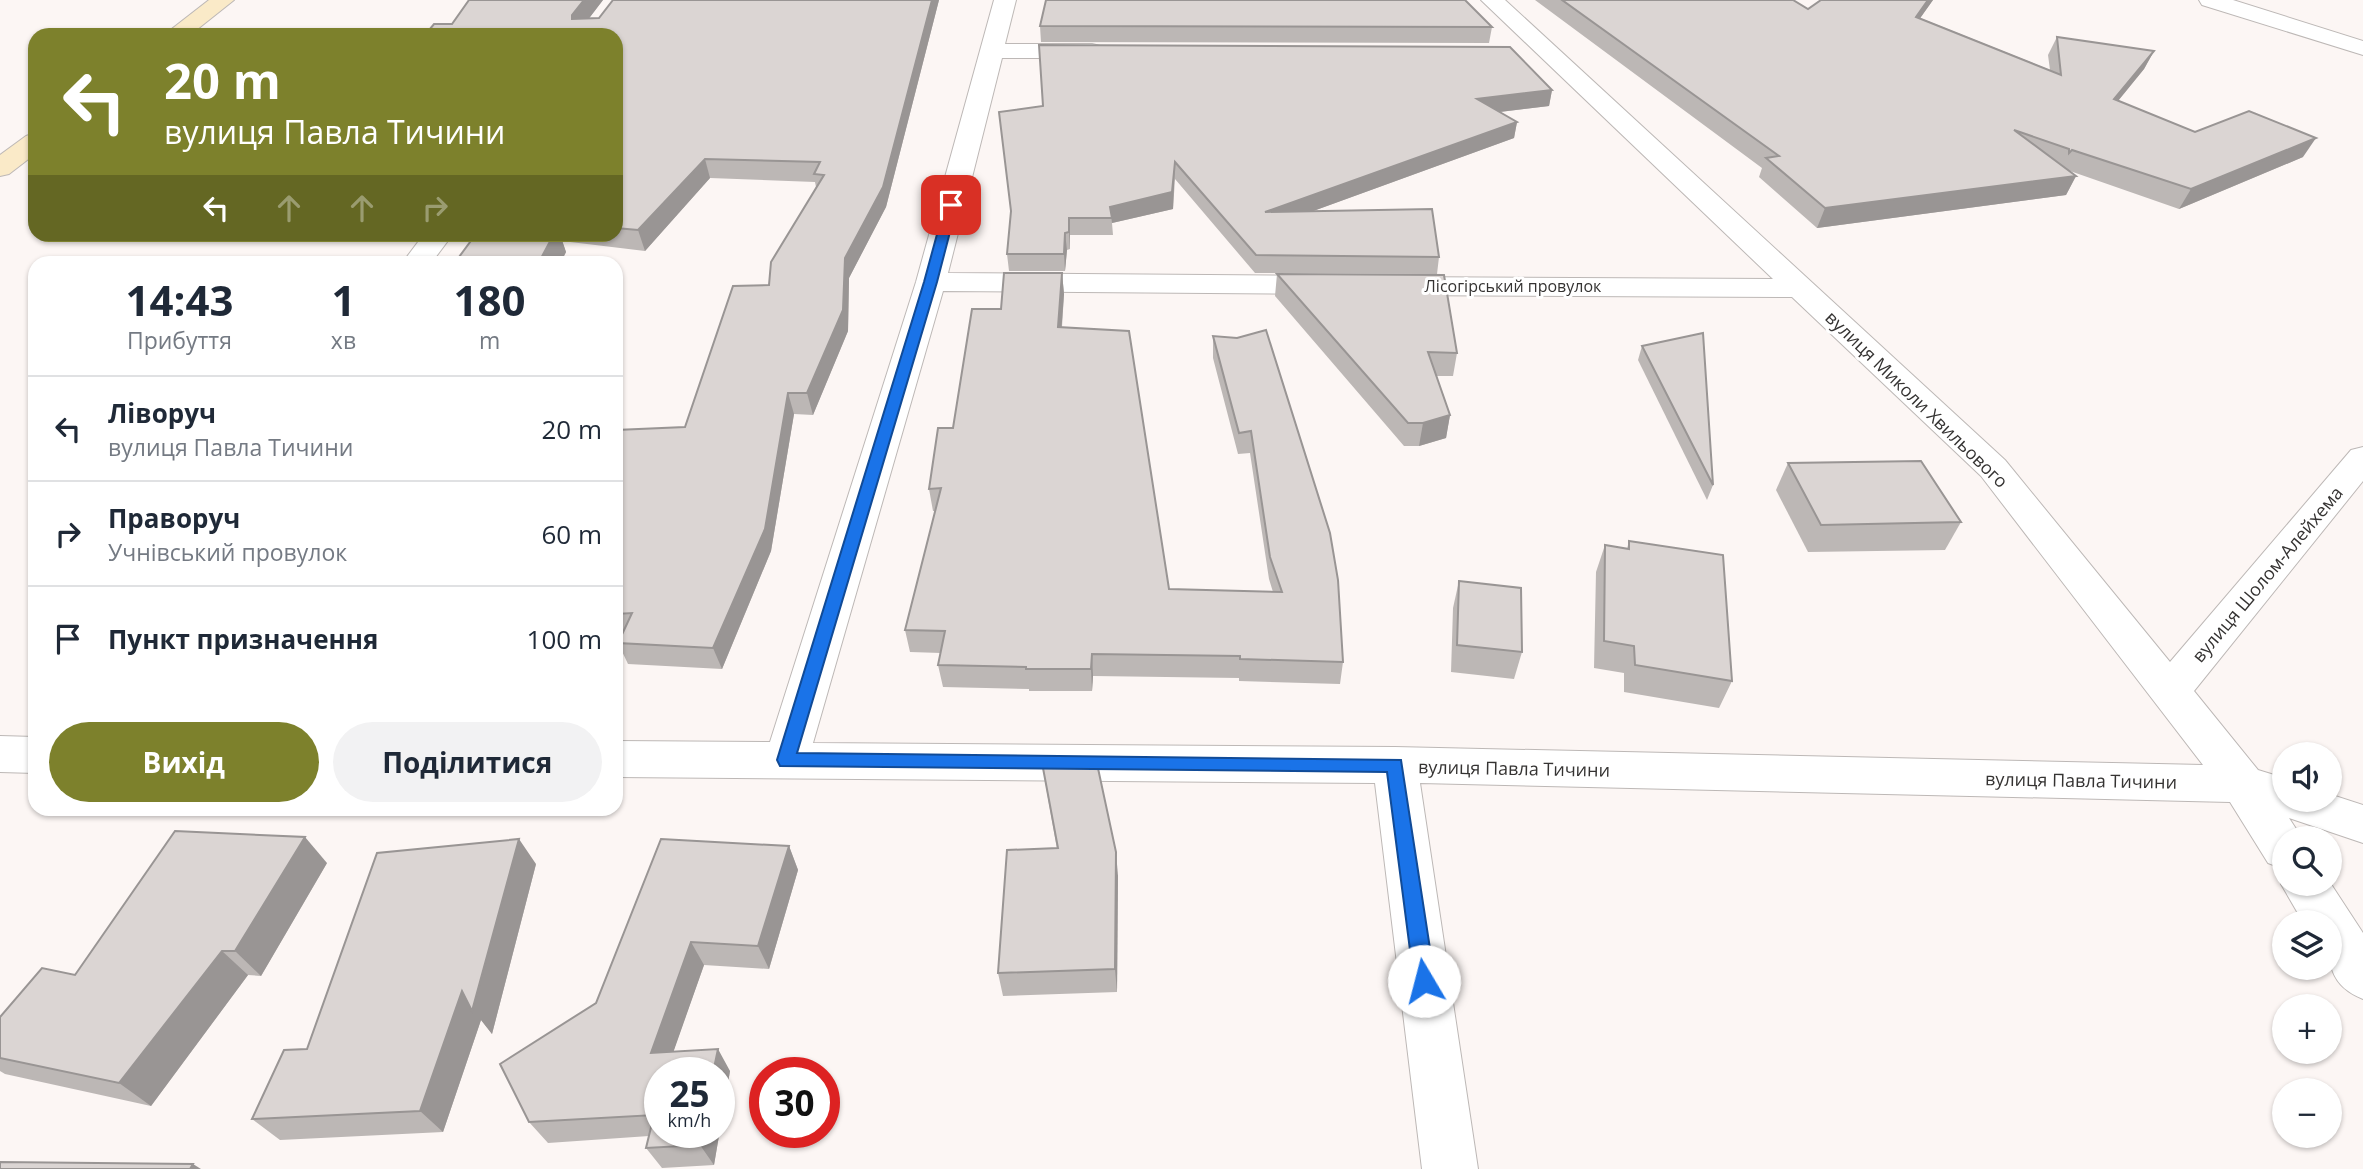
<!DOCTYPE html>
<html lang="uk">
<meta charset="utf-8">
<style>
body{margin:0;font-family:"Open Sans",sans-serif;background:#f2f2f3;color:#1f2937;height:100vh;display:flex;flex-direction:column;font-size:26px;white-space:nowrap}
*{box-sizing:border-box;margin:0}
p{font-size:23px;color:#747a83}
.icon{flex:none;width:38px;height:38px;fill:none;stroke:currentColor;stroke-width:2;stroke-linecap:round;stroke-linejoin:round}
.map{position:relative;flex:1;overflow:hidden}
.side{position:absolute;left:28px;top:256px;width:595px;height:560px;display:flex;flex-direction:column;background:#fff;border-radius:21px;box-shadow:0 2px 5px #0004}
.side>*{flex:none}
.hud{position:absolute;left:28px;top:28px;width:595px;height:214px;border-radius:21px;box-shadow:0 2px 5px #0004;background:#7d812c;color:#fff;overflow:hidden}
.fabs{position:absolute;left:2272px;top:742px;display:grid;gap:14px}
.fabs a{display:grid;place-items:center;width:70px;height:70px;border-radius:50%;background:#fff;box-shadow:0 2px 5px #0004;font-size:35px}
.speed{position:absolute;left:644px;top:1057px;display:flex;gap:14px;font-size:35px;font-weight:700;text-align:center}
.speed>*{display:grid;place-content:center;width:91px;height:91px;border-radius:50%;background:#fff;box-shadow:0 2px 5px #0004;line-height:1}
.speed small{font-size:18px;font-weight:400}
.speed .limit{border:10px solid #d22;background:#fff;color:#111}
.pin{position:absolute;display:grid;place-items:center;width:60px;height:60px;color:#fff;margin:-30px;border-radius:14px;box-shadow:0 4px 10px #0006}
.me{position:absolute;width:77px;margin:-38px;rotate:352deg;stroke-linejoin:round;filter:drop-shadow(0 0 5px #0008)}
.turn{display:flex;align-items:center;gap:24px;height:147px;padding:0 21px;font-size:32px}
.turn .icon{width:91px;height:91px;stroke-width:2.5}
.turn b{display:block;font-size:49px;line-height:60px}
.lanes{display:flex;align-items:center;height:66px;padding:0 21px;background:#0003;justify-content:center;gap:35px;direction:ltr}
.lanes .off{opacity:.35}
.eta{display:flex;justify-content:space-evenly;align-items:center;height:119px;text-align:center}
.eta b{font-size:42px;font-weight:700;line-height:49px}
.primary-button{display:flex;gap:14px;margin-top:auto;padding:14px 21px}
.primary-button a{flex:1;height:80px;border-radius:42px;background:#7d812c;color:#fff;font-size:28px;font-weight:700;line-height:80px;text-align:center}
.primary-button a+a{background:#f2f2f3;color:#1f2937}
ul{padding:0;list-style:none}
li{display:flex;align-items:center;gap:21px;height:105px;padding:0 21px;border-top:2px solid #e0e1e3}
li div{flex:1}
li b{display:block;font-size:26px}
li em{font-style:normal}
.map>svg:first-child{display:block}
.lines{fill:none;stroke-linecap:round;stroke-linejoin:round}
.minor-casing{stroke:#bdb8b6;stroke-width:2}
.secondary-casing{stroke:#bdb8b6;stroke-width:2}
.minor{fill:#fff;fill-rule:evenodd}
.secondary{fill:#faeac8;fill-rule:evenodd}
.wall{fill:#bcb7b5}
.shaded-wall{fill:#999594}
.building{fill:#dbd5d3;stroke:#999594;stroke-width:2}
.route{fill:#1a73e8;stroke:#114b97;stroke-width:2}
.labels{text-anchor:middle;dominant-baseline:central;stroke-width:6;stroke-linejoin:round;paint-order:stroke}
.far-street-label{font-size:16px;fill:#353332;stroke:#fff}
.street-label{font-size:18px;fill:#353332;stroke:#fff}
</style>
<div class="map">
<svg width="2363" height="1169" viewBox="0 0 2363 1169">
<rect width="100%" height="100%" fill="#fcf6f4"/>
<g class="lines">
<g class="minor-casing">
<g id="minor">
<polygon points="994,0 1016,0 1005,44 1092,44 1100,46 1104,51 1100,56 1092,58 1002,58 948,273 1327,276 1338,279 1342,285 1338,291 1327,294 943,291 813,743 1395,747 2203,765 1981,476 1792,297 1394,295 1383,292 1379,286 1383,280 1394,277 1773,279 1481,0 1505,0 2005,460 2170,662 2351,450 2363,447 2363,481 2194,691 2258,770 2284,778 2284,800 2329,800 2329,794 2363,805 2363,843 2289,818 2302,838 2284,838 2284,869 2268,863 2230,802 1420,783 1478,1169 1422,1169 1375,783 616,777 616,741 770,742 916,282"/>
<polygon points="2199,0 2233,0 2363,41 2363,55 2202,5"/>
<polygon points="424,234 453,234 432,262 403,262"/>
<polygon points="0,736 35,737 35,773 0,772"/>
<path d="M2284,879V884H2329V881L2363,933V999C2325,984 2329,958 2329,922H2303L2281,884Z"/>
</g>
</g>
<g class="secondary-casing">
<g id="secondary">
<polygon points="209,0 234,0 190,35 164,35"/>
<polygon points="35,133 35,154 9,174 0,176 0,155 26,136"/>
</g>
</g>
<use href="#minor" class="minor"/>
<use href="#secondary" class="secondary"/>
</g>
<g class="wall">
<polygon points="469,0 603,0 589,18 599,18 613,0 939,0 886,207 849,278 848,331 813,415 794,414 771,551 722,669 628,664 618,643 621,635 616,636 616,430 685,427 769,285 816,187 815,182 710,178 645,251 562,241 566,252 561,262 436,262 459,257 476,234 616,234 616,35 452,24"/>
<polygon points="1535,0 1793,0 1808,9 1821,0 1933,0 1920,18 2050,70 2048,55 2057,37 2154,51 2144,69 2118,101 2195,132 2303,157 2179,209 2070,171 2076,176 2066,195 1817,228 1759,177 1762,168"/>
<polygon points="1040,26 1492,27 1489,43 1041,42"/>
<polygon points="1552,90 1549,106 1500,112 1517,122 1514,138 1313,211 1439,257 1437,274 1255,273 1175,179 1173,209 1112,223 1113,235 1070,235 1070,249 1067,250 1065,271 1009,271 1007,254 1011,213 999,112"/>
<polygon points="1062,273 1064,294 1062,327 1169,589 1273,592 1269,579 1250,453 1238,454 1213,358 1213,336 1343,662 1340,684 1239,681 1239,678 1093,676 1092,691 1029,691 1029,689 943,687 938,665 941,653 910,652 905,630 935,511 933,511 929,489 1001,309"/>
<polygon points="1277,274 1457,353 1453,376 1436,376 1450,415 1446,438 1419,446 1404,446 1275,296"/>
<polygon points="1642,346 1713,485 1707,500 1638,360"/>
<polygon points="1788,463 1961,522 1945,550 1808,552 1776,490"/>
<polygon points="1629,541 1732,681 1719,708 1624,692 1624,673 1594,668 1596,572 1605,545 1627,549"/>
<polygon points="1459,581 1522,652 1514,679 1451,672 1453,608"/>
<polygon points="1043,768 1118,876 1117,992 1003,996 998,973 1057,849 1047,793"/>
<polygon points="789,846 798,870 769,969 704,965 673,1052 730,1071 714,1165 662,1168 646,1148 649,1136 548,1143 529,1122 596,1003"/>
<polygon points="327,863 261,976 248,975 151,1106 5,1074 0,1071 0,1017 75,975"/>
<polygon points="536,864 492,1034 481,1020 443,1132 280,1140 252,1119"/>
</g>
<g class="shaded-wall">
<polygon points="584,0 603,0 578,33 572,15"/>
<polygon points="932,0 939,0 886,207 849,278 848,331 813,415 807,393 845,258"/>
<polygon points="1928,0 1933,0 1909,34 1916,17"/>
<polygon points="2154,51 2144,69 2104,118 2114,99"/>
<polygon points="1552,90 1549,106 1474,115 1477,99"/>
<polygon points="1517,122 1514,138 1264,229 1265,212"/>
<polygon points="2316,138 2303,157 2179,209 2191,189"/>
<polygon points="705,159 710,178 645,251 638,230"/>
<polygon points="1175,162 1173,209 1112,223 1110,207"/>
<polygon points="2076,176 2066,195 1817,228 1825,208"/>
<polygon points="1069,218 1070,235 1070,249 1069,232"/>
<polygon points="1065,233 1067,250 1065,271 1064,254"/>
<polygon points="554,234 560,234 566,252 561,262 539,262"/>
<polygon points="1062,273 1064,294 1060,348 1058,327"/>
<polygon points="788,393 794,414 771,551 722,669 713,648"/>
<polygon points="1450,415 1446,438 1419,446 1423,423"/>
<polygon points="1092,654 1093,676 1092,691 1091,669"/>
<polygon points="305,837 327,863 261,976 235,951"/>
<polygon points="519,839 536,864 492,1034 481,1020 443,1132 420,1111 462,991"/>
<polygon points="789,846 798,870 769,969 758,946"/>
<polygon points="1116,852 1118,876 1117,992 1115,969"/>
<polygon points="691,942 704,965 666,1073 651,1053"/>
<polygon points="222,951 248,975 151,1106 119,1083"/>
<polygon points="718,1049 730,1071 714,1165 700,1145 702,1132 719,1132 719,1073 713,1073"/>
<polygon points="193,1164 201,1169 190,1169"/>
</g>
<g class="building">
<polygon points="469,0 584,0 572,15 572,19 599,18 613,0 932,0 883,187 845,258 843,310 807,393 788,393 765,529 713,648 618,643 632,613 616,614 616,430 685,427 733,286 769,285 771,262 824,175 814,174 820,162 705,159 638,230 616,228 616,35 425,35 434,24 452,24"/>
<polygon points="1046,0 1465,0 1492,27 1040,26"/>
<polygon points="1562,0 1793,0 1808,9 1821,0 1928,0 1916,17 2061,75 2057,37 2154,51 2114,99 2195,132 2249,111 2316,138 2191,189 2072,150 2069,153 2069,149 2014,130 2076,176 1825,208 1766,158 1779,156"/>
<polygon points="1039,45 1510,47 1552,90 1477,99 1517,122 1265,212 1432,209 1439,257 1256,255 1175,162 1172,192 1110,207 1112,218 1069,218 1069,232 1065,233 1064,254 1007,254 1011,211 999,112 1043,106"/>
<polygon points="476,234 554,234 539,262 436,262 439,259 459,257"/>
<polygon points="1004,273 1062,273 1058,327 1129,331 1169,589 1282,592 1270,557 1251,431 1239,433 1213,336 1237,338 1266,330 1330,533 1338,580 1343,662 1240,659 1240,656 1092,654 1091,669 1026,669 1026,667 938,665 945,631 905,630 941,488 929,489 938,428 953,428 972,309 1001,309"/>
<polygon points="1277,274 1444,275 1457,353 1428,352 1450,415 1423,423 1408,423"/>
<polygon points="1703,333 1713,485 1642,346"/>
<polygon points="1921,461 1961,522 1821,525 1788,463"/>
<polygon points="1629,541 1723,555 1732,681 1635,665 1634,646 1604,641 1605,545 1629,549"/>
<polygon points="1459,581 1521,588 1522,652 1457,645"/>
<polygon points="1096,759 1116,852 1115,969 998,973 1007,850 1058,848 1043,768"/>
<polygon points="175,831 305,837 235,951 222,951 119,1083 0,1058 0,1017 42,968 75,975"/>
<polygon points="519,839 472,1011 462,991 420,1111 252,1119 284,1050 307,1049 377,853"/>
<polygon points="661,839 789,846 758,946 691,942 651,1053 718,1049 713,1073 660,1073 660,1132 702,1132 700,1145 646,1148 654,1115 529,1122 500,1064 596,1003"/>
<polygon points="0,1162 193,1164 190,1169 0,1169"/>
</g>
<polygon class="route" points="951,202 957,205 937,282 797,753 1401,760 1435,981 1432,987 1424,990 1417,987 1414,981 1387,772 780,766 777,760 924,282 945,205"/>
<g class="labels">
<g class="far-street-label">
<text x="1513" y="286">Лісогірський провулок</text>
</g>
<g class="street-label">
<text transform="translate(1917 399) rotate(44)">вулиця Миколи Хвильового</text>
<text transform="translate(2267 574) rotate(-50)">вулиця Шолом-Алейхема</text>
<text transform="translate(1514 768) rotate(1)">вулиця Павла Тичини</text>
<text transform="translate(2081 780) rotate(1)">вулиця Павла Тичини</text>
</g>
</g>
</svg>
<div class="fabs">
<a><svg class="icon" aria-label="sound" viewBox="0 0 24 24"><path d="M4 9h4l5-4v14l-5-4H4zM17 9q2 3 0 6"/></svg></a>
<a><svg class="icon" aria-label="search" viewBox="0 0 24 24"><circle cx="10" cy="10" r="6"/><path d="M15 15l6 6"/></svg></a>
<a><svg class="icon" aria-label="layers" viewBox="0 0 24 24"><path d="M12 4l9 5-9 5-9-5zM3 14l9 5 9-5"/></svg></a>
<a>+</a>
<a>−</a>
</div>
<div class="speed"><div>25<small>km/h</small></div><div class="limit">30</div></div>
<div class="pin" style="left:951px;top:205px;background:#d93025"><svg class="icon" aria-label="arrive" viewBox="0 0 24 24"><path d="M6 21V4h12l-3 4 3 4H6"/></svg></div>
<svg class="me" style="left:1424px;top:981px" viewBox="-20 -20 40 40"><circle r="19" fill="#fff"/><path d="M0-13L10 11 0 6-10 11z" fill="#1a73e8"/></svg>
<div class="hud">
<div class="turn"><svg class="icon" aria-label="left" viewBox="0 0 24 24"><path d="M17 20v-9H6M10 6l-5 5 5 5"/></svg><div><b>20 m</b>вулиця Павла Тичини</div></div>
<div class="lanes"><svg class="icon" aria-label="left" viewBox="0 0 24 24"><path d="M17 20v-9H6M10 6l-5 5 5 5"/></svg><svg class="icon off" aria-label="ahead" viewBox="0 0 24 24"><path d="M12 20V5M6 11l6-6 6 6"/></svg><svg class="icon off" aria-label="ahead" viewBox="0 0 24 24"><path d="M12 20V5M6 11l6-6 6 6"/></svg><svg class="icon off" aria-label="right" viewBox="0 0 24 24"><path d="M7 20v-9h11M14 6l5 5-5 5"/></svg></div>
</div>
<section class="side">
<div class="eta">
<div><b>14:43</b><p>Прибуття</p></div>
<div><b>1</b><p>хв</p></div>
<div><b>180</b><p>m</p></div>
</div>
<ul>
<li><svg class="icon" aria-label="left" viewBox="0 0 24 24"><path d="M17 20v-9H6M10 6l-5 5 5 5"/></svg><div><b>Ліворуч</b><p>вулиця Павла Тичини</p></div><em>20 m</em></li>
<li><svg class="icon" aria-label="right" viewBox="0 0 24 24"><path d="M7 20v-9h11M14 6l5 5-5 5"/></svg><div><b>Праворуч</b><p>Учнівський провулок</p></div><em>60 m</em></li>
<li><svg class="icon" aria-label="arrive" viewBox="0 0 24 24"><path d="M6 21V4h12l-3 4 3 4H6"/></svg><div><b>Пункт призначення</b></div><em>100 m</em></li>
</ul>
<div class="primary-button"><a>Вихід</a><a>Поділитися</a></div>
</section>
</div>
